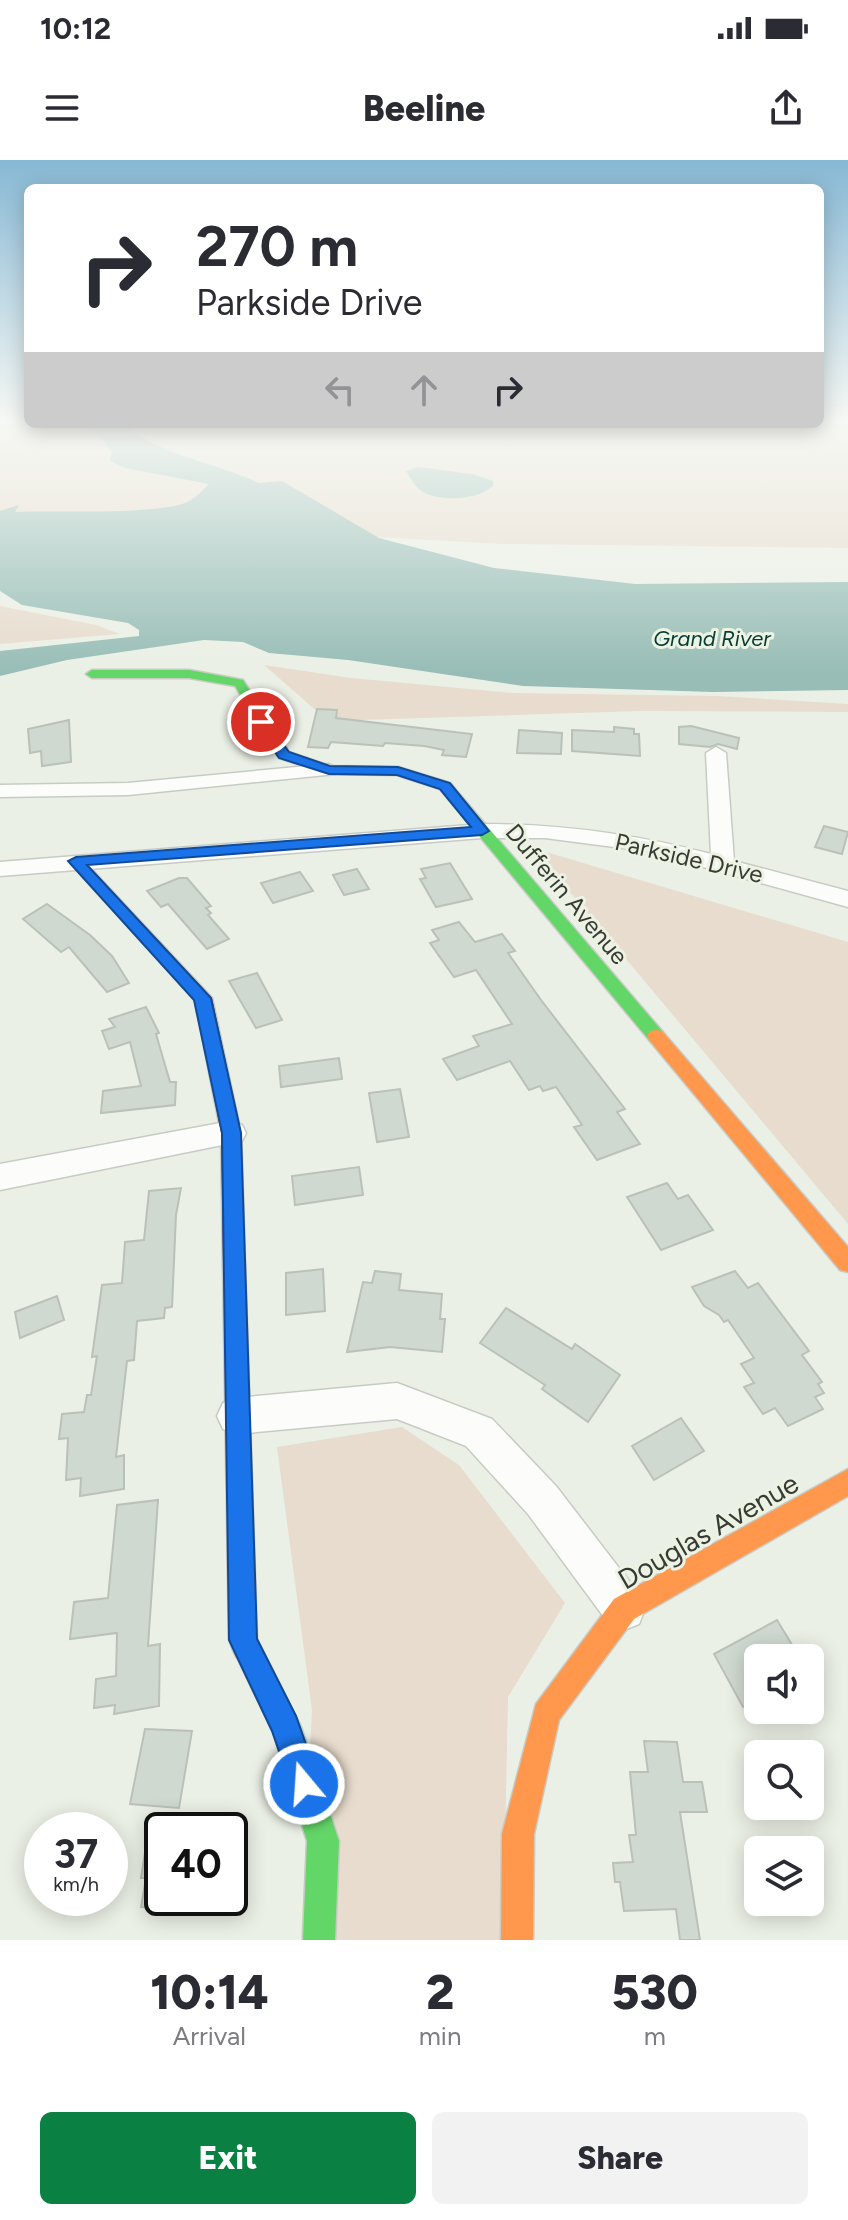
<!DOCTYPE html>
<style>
body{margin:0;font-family:Figtree,sans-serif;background:#f2f2f3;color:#2b2b33;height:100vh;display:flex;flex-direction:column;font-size:30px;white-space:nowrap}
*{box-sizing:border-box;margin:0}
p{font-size:26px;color:#7c7c81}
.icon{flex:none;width:44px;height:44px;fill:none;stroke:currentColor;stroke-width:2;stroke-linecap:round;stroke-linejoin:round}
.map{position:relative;height:1780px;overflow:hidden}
.panel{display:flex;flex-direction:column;background:#fff;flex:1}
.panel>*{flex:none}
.hud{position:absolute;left:24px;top:24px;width:800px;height:244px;border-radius:12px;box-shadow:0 4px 20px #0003;background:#fff;color:#2b2b33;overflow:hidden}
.fabs{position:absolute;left:744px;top:1484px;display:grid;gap:16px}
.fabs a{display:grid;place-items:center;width:80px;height:80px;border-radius:12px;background:#fff;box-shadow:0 4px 20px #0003;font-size:40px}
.speed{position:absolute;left:24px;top:1652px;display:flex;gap:16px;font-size:40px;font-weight:700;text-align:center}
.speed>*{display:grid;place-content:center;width:104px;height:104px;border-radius:50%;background:#fff;box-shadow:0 4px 20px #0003;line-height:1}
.speed small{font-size:20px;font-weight:400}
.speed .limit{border:4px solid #111;border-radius:12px;background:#fff;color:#111}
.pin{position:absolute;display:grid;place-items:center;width:68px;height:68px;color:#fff;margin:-34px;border:4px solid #fff;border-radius:50%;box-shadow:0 2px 8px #0007}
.me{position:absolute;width:88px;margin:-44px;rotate:342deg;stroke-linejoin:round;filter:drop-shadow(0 0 6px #0008)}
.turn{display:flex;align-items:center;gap:28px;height:168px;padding:0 40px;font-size:36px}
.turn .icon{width:104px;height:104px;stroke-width:2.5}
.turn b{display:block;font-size:56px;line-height:68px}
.lanes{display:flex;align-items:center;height:76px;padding:0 40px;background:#0003;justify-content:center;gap:40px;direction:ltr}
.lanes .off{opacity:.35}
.eta{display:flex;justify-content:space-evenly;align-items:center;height:136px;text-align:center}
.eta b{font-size:48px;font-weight:800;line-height:56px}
.primary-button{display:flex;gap:16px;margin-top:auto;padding:16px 40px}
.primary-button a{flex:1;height:92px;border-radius:12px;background:#0b8043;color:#fff;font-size:32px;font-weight:800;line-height:92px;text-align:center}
.primary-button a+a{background:#f2f2f3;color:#2b2b33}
.status{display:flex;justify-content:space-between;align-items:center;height:56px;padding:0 40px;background:#fff;direction:ltr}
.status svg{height:22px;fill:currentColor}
header{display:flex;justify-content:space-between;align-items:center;height:104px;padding:0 40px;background:#fff;font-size:36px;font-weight:800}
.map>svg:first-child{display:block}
.green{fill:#e7dccd}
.water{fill:#97bdb6}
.building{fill:#cfd9d0;stroke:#bbc0b9;stroke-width:2}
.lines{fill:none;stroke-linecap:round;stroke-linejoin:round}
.street-casing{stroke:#c8cbc4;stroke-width:3}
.fast-casing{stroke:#c8cbc4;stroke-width:3}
.slow-casing{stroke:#c8cbc4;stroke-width:3}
.jam-casing{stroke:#c8cbc4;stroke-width:3}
.street{fill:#fcfdfb;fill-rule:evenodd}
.fast{fill:#63d668;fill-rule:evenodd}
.slow{fill:#ff974d;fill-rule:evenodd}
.jam{fill:#b3261e;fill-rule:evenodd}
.route{fill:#1a73e8;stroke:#114b97;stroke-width:2}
.labels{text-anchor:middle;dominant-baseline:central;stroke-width:6;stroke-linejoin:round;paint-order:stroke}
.far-water-label{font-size:22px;font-style:italic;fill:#073b37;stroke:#ecf3e3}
.street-label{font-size:24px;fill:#383b35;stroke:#ecf3e3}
.near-street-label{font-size:28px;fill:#383b35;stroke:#ecf3e3}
</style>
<div class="status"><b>10:12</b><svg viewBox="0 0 49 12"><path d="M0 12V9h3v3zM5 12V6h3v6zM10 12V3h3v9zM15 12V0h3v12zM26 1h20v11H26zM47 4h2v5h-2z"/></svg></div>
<header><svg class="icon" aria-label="menu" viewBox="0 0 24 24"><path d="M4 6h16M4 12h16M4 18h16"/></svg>Beeline<svg class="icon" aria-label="share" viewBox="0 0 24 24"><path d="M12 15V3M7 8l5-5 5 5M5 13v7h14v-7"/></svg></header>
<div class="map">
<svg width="848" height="1780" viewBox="0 0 848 1780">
<rect width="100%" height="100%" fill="#ebf0e6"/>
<g class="green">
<polygon points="0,263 848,263 848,388 503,384 0,356"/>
<polygon points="0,446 96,465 120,474 0,484"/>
<polygon points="264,505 351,518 513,533 718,536 848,544 848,552 639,551 328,561"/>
<polygon points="533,688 848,782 848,1064"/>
<polygon points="402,1267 459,1305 565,1443 508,1537 503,1780 301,1780 312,1550 277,1287"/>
</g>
<g class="water">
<path d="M82,264H124C162,297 218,303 259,323L282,321L379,378L494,408L635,424L848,422V530L713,532L523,526L348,500L269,493L243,482L204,480L67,500L0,516V491L139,476V470L128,463L22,445L0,431V351L19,345L15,352C66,350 130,355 179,345C192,342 200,333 209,324L125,308L110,301L111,292L103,280Z"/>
<path d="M418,307L472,314L493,321V326C478,340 441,342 423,332C415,327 411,319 406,311Z"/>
</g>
<g class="building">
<polygon points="317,549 337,550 336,558 472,574 466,597 442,595 444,590 424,586 385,583 383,586 331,582 328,588 308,587"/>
<polygon points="69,560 71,602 42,606 41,591 30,593 28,569"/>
<polygon points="691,566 739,578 737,589 718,584 710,587 679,584 679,567"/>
<polygon points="614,567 634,569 634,574 639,574 640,596 572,591 572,570 614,572"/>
<polygon points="519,570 562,573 561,594 517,593"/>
<polygon points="824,666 848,672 842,694 815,687"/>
<polygon points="450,703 472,739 436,747 420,719 426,718 421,709"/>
<polygon points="357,709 369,729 344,735 333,715"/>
<polygon points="300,712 313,731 273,743 261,723"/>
<polygon points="179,718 187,718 211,746 206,748 211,753 208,755 229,779 207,789 168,744 161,747 147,731"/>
<polygon points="47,744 90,775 112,796 129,823 107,832 69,787 61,792 23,759"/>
<polygon points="459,762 475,782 502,774 515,791 508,793 541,840 625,949 617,952 640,984 597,1000 574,967 582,965 556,927 543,931 540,926 529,930 510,901 457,920 443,899 479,886 473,876 512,864 476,810 454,817 430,783 439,780 432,770"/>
<polygon points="257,813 282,860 256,868 229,821"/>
<polygon points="146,847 159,873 156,874 170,922 176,922 175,945 101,953 103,931 141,926 130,882 109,889 102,871 115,867 109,859"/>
<polygon points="339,898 342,919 281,927 279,906"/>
<polygon points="400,929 409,977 377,982 369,933"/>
<polygon points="359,1007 363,1035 295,1045 292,1016"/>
<polygon points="667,1023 678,1039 688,1035 713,1070 661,1090 627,1037"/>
<polygon points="181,1028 176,1055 172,1147 165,1148 164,1158 137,1161 134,1200 127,1201 116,1297 124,1295 124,1329 80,1336 81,1318 66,1320 68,1278 59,1279 62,1254 84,1252 87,1235 91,1235 97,1196 92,1197 102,1125 122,1123 125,1082 144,1080 149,1031"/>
<polygon points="323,1109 325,1151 286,1155 286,1113"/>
<polygon points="375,1111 401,1114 399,1130 442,1134 440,1159 445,1159 442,1192 390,1187 347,1192 363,1122 372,1123"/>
<polygon points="735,1111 748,1128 758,1123 809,1191 802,1195 822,1222 818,1224 824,1233 815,1237 823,1249 788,1266 775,1248 763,1254 744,1227 754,1223 741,1204 754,1198 728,1160 724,1162 719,1155 704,1146 692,1127"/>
<polygon points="57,1136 64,1160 20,1178 15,1152"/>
<polygon points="506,1148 572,1189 575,1184 620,1215 588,1262 542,1229 545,1225 480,1183"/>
<polygon points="681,1258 704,1291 654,1320 632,1286"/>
<polygon points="158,1340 148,1486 160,1484 159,1546 114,1554 115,1545 94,1548 96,1519 116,1516 117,1473 70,1479 74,1442 108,1438 117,1345"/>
<polygon points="777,1460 800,1498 758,1498 758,1539 743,1547 714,1494"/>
<polygon points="145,1569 192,1571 179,1648 130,1644"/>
<polygon points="644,1581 677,1582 683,1622 702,1622 707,1652 680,1652 700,1780 680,1780 676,1749 624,1751 620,1722 615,1722 613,1703 633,1702 629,1675 636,1675 630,1612 648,1612"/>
<polygon points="151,1654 162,1655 162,1748 141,1747 146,1718 141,1718"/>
</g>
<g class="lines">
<g class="street-casing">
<g id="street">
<path d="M716,587L726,593L734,701L848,731V747L645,691L545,678H482L0,716V702L482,664C561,664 635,674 711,694L706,593Z"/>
<polygon points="329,604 339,610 336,614 128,635 0,637 0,625 128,623"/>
<polygon points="231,961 242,965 246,973 242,981 0,1030 0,1004"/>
<polygon points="397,1223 492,1259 556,1326 639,1434 645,1449 639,1464 624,1470 609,1464 528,1354 466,1286 397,1259 236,1274 223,1269 217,1256 223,1243 236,1238"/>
</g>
</g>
<g class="fast-casing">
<g id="fast">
<polygon points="189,510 243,520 289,592 330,606 398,607 450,623 662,871 665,876 662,881 650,881 440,629 397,615 329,614 279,598 235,526 189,518 92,518 86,514 92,510"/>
<polygon points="246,1473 256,1477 301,1567 339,1681 335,1780 303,1780 307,1681 273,1572 232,1487 236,1477"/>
</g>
</g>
<g class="slow-casing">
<g id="slow">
<polygon points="656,870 662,871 848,1087 848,1112 840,1110 650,881 647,876 650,871"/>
<polygon points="234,1096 242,1098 245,1105 257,1480 260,1487 256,1497 246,1501 236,1497 229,1480 223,1105 226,1098"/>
<polygon points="848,1309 848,1336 634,1459 559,1560 534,1674 533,1780 501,1780 502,1674 536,1544 614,1439"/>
</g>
</g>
<g class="jam-casing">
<polygon id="jam" points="76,697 81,698 212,838 241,973 245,1105 242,1112 234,1114 226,1112 223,1105 221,973 195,840 71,704 69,701"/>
</g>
<use href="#street" class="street"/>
<use href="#fast" class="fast"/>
<use href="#slow" class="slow"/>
<use href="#jam" class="jam"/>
</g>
<linearGradient id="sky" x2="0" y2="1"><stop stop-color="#87b8d4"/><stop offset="0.51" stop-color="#f6f8f4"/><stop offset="1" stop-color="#f6f8f4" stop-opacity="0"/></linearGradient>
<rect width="848" height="513" fill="url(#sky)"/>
<polygon class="route" points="257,560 265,560 289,592 330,606 398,607 450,623 489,671 482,675 87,705 211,838 241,973 257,1479 296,1556 320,1624 315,1635 304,1639 294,1635 272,1571 229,1480 222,973 194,840 68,701 76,697 471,667 440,629 397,615 329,614 279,598 255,562"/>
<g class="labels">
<g class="far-water-label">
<text x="712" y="478">Grand River</text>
</g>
<g class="street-label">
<text transform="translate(689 698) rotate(13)">Parkside Drive</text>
<text transform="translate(567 734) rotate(50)">Dufferin Avenue</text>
</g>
<g class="near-street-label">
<text transform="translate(708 1371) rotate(-30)">Douglas Avenue</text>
</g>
</g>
</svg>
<div class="fabs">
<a><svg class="icon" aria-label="sound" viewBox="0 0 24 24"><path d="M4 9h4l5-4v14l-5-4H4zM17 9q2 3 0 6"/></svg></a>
<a><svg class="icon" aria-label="search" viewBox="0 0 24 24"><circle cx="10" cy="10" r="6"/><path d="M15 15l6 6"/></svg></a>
<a><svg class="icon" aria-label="layers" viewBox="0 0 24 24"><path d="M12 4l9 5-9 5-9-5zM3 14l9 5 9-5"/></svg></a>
</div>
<div class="speed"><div>37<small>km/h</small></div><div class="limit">40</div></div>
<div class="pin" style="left:261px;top:562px;background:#d93025"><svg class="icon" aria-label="arrive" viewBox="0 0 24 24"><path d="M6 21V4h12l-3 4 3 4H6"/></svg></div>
<svg class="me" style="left:304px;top:1624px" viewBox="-20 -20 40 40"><circle r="17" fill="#1a73e8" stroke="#fff" stroke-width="3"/><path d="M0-11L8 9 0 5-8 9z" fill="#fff"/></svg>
<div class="hud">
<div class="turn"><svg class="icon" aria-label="right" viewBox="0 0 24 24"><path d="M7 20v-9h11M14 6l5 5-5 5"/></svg><div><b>270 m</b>Parkside Drive</div></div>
<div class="lanes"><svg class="icon off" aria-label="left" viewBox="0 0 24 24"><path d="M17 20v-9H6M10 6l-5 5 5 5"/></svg><svg class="icon off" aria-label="ahead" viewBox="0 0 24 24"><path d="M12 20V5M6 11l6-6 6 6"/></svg><svg class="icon" aria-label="right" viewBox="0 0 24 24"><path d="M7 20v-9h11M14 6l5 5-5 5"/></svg></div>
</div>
</div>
<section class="panel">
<div class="eta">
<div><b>10:14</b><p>Arrival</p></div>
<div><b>2</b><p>min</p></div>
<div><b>530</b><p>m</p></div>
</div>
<div class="primary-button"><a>Exit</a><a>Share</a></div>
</section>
